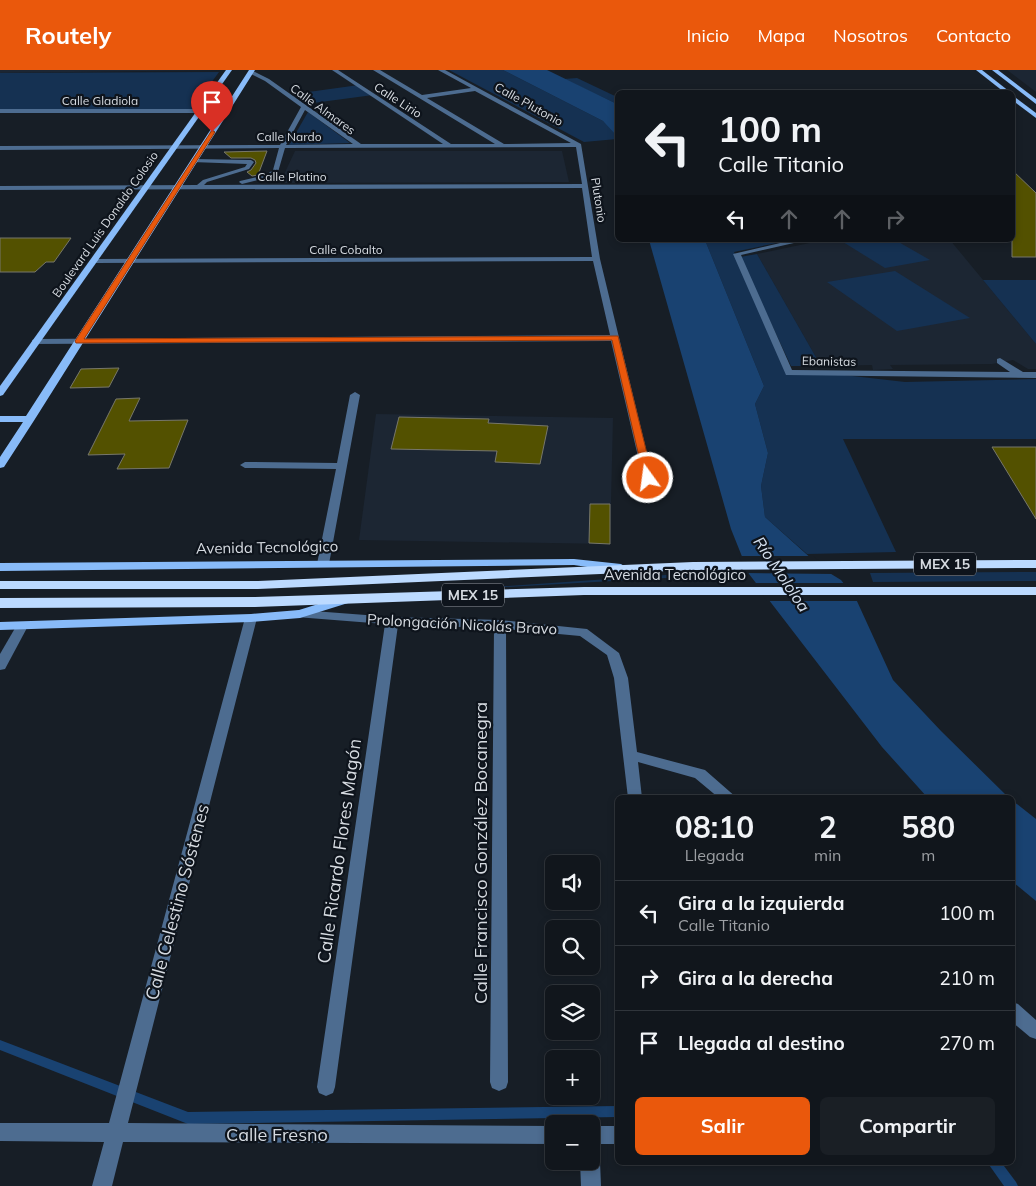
<!DOCTYPE html>
<html lang="es">
<meta charset="utf-8">
<style>
body{margin:0;font-family:Mulish,sans-serif;background:#1a1f25;color:#f1f3f6;height:100vh;display:flex;flex-direction:column;font-size:19px;white-space:nowrap}
*{box-sizing:border-box;margin:0}
p{font-size:16px;color:#9c9fa3}
.icon{flex:none;width:28px;height:28px;fill:none;stroke:currentColor;stroke-width:2;stroke-linecap:round;stroke-linejoin:round}
.map{position:relative;flex:1;overflow:hidden}
.drawer{position:absolute;left:615px;top:725px;width:400px;height:370px;display:flex;flex-direction:column;background:#11161c;border-radius:8px;box-shadow:0 2px 8px #0003,0 0 0 1px #30353b}
.drawer>*{flex:none}
.guide{position:absolute;left:615px;top:20px;width:400px;height:152px;border-radius:8px;box-shadow:0 2px 8px #0003,0 0 0 1px #30353b;background:#11161c;color:#f1f3f6;overflow:hidden}
.tools{position:absolute;left:545px;top:785px;display:grid;gap:10px}
.tools a{display:grid;place-items:center;width:55px;height:55px;border-radius:8px;background:#11161c;box-shadow:0 2px 8px #0003,0 0 0 1px #30353b;font-size:25px}
.pin{position:absolute;display:grid;place-items:center;width:42px;height:42px;color:#fff;margin:-51px -21px;border-radius:50% 50% 50% 0;rotate:-45deg;box-shadow:0 0 5px #0007}
.pin .icon{rotate:45deg}
.me{position:absolute;width:55px;margin:-28px;rotate:346deg;stroke-linejoin:round;filter:drop-shadow(0 0 4px #0008)}
.turn{display:flex;align-items:center;gap:18px;height:105px;padding:0 20px;font-size:22px}
.turn .icon{width:65px;height:65px;stroke-width:2.5}
.turn b{display:block;font-size:35px;line-height:42px}
.lanes{display:flex;align-items:center;height:48px;padding:0 20px;background:#0003;justify-content:center;gap:25px;direction:ltr}
.lanes .off{opacity:.35}
.eta{display:flex;justify-content:space-evenly;align-items:center;height:85px;text-align:center}
.eta b{font-size:30px;font-weight:700;line-height:35px}
.cta{display:flex;gap:10px;margin-top:auto;padding:10px 20px}
.cta a{flex:1;height:58px;border-radius:8px;background:#ea580c;color:#fff;font-size:20px;font-weight:700;line-height:58px;text-align:center}
.cta a+a{background:#1a1f25;color:#f1f3f6}
ul{padding:0;list-style:none}
li{display:flex;align-items:center;gap:15px;height:65px;padding:0 20px;border-top:1px solid #30353b}
li div{flex:1}
li b{display:block;font-size:19px}
li em{font-style:normal}
header{display:flex;align-items:center;gap:30px;box-sizing:border-box;height:70px;padding:0 25px;background:#ea580c;color:#fff}
header strong{font-size:24px}
nav{display:flex;gap:28px;margin-inline-start:auto;font-size:18px}
.map>svg:first-child{display:block}
.built{fill:#1c2633}
.green{fill:#153152}
.water{fill:#194271}
.pier{fill:#171e26}
.lines{fill:none;stroke-linecap:round;stroke-linejoin:round}
.stream{fill:#194271;fill-rule:evenodd}
.building{fill:#535100;stroke:#77776b}
.minor{fill:#4d6c90;fill-rule:evenodd}
.major{fill:#88bbf9;fill-rule:evenodd}
.highway{fill:#bcdaff;fill-rule:evenodd}
.route{fill:#ea580c;stroke:#983908}
.labels{text-anchor:middle;dominant-baseline:central;stroke-width:4.5;stroke-linejoin:round;paint-order:stroke}
.far-street-label{font-size:12px;fill:#d6dbe1;stroke:#0e141c}
.shield{fill:#0e141c;stroke:#9a9fa6;stroke-width:1}
.shield-label{font-size:14px;font-weight:bold;fill:#d6dbe1}
.street-label{font-size:15px;fill:#d6dbe1;stroke:#0e141c}
.water-label{font-size:16px;font-style:italic;fill:#d4e0ef;stroke:#0e141c}
.near-street-label{font-size:18px;fill:#d6dbe1;stroke:#0e141c}
</style>
<header>
<strong>Routely</strong>
<nav><a>Inicio</a><a>Mapa</a><a>Nosotros</a><a>Contacto</a></nav>
</header>
<div class="map">
<svg width="1036" height="1116" viewBox="0 0 1036 1116">
<rect width="100%" height="100%" fill="#171e26"/>
<g class="built">
<polygon points="0,0 220,0 0,3"/>
<polygon points="1007,0 1036,0 1036,22"/>
<polygon points="295,81 562,81 569,112 280,113"/>
<polygon points="824,170 950,170 1036,274 1036,299 1028,299 1013,290 992,294 890,295 893,299 873,300 872,295 821,296 757,184"/>
<polygon points="376,344 613,348 610,474 359,470"/>
</g>
<g class="green">
<polygon points="449,0 503,0 603,51 614,60 617,69 584,72"/>
<polygon points="219,2 192,39 0,39 0,3"/>
<polygon points="577,8 617,27 617,34 564,9"/>
<polygon points="359,15 373,25 313,33 301,23"/>
<polygon points="308,42 350,73 289,75"/>
<polygon points="705,170 791,170 734,182 789,303 835,304 905,312 1036,309 1036,369 843,369 896,482 807,484 765,447 761,416 768,383 755,334 764,316"/>
<polygon points="858,170 895,170 930,190 885,198 843,172"/>
<polygon points="757,184 821,296 791,296 740,187"/>
<polygon points="895,201 970,248 897,261 827,212"/>
<polygon points="983,210 1036,210 1036,274"/>
<polygon points="1036,502 1036,511 873,512 870,503"/>
<polygon points="731,503 732,507 665,508 420,522 666,505"/>
</g>
<g class="water">
<polygon points="503,0 547,0 617,34 617,66 603,51"/>
<polygon points="649,170 705,170 764,316 755,334 768,383 761,416 765,447 823,499 841,510 856,529 893,610 941,661 1008,727 927,727 882,677 749,504 731,459"/>
<polygon points="1013,731 1036,749 1036,831 1013,812"/>
</g>
<g class="pier">
<polygon points="739,486 813,486 836,504 746,503"/>
<polygon points="753,513 847,513 859,531 767,531"/>
</g>
<g class="lines">
<g class="stream">
<polygon points="0,970 188,1042 618,1036 618,1047 188,1054 0,980"/>
<polygon points="987,1092 1001,1092 1016,1112 1018,1116 1004,1116"/>
</g>
</g>
<g class="building">
<polygon points="267,81 258,105 252,106 247,102 251,100 256,93 255,90 251,88 231,88 224,82"/>
<polygon points="1012,100 1036,123 1036,187 1012,187"/>
<polygon points="0,168 71,168 54,192 46,192 35,202 0,202"/>
<polygon points="119,298 109,317 70,318 81,299"/>
<polygon points="140,328 129,351 188,350 169,398 117,399 125,384 88,385 116,329"/>
<polygon points="399,347 489,349 488,353 548,356 540,394 495,392 497,381 391,379"/>
<polygon points="992,377 1036,377 1036,449"/>
<polygon points="590,434 610,434 610,474 589,473"/>
</g>
<g class="lines">
<g class="minor">
<path d="M332,0H338L451,74H495L373,0H380L422,25L471,18L438,0H445L581,74L600,189L653,408L652,410L648,411L643,408L611,271L32,274V270L35,269L610,265L593,191L95,193L91,191L95,189L592,187L582,118L0,120V116L197,115L203,110L245,97L247,94L192,92V90L194,89L251,90L254,92L249,99L207,112L204,115L582,114L576,77L285,78L278,102L270,107L242,114L239,112L240,111L266,105L273,100L279,78L0,80V76L280,75L301,37L265,11L249,3L251,0L269,9L361,74H443ZM475,21L571,73L504,74L427,28ZM305,40L353,74L286,75Z"/>
<polygon points="0,39 200,39 203,41 200,43 0,43"/>
<polygon points="793,170 807,170 741,185 792,300 1010,302 997,293 997,289 1000,288 1023,302 1036,302 1036,308 786,305 733,184"/>
<polygon points="355,322 360,325 329,494 323,497 317,494 336,399 245,398 240,395 245,392 337,393 350,325"/>
<polygon points="300,540 392,547 500,550 587,559 619,583 628,608 637,682 705,700 737,728 719,728 695,708 638,692 642,728 628,728 614,608 607,585 580,566 506,559 508,1012 506,1018 499,1021 492,1018 490,1012 494,558 398,555 335,1017 333,1023 326,1026 319,1023 317,1017 385,554 296,547 294,544 296,541"/>
<polygon points="251,544 257,548 128,1053 554,1056 554,1074 123,1072 112,1116 92,1116 104,1072 0,1071 0,1053 109,1053 245,548"/>
<polygon points="22,552 28,556 5,599 0,600 0,584 18,553"/>
<polygon points="1012,932 1018,934 1036,950 1036,969 1030,967 1012,952"/>
<rect x="591" y="1056" width="27" height="18"/>
<polygon points="591,1082 597,1084 600,1091 601,1116 581,1116 580,1091 591,1091"/>
</g>
<g class="major">
<polygon points="226,0 232,0 3,325 0,326 0,316"/>
<polygon points="249,0 255,0 35,349 4,397 0,398 0,387 23,352 0,352 0,346 26,346"/>
<polygon points="976,0 982,0 1010,22 1004,22"/>
<polygon points="992,0 998,0 1036,29 1036,34"/>
<polygon points="1012,25 1036,43 1036,48 1012,30"/>
<polygon points="574,489 621,494 627,498 621,502 574,495 0,501 0,493"/>
<polygon points="344,526 350,530 348,533 300,548 251,552 0,560 0,552 251,544 299,540"/>
</g>
<g class="highway">
<polygon points="1036,490 1036,498 693,500 258,519 0,519 0,511 258,511 693,492"/>
<polygon points="584,517 1036,517 1036,525 584,525 255,537 0,538 0,528 255,527"/>
</g>
</g>
<polygon class="route" points="212,60 215,62 84,269 618,266 653,408 652,410 648,411 644,408 612,270 76,273 75,271"/>
<g class="labels">
<g class="far-street-label">
<text x="100" y="30">Calle Gladiola</text>
<text transform="translate(398 30) rotate(33)">Calle Lirio</text>
<text transform="translate(529 34) rotate(29)">Calle Plutonio</text>
<text transform="translate(323 39) rotate(36)">Calle Almares</text>
<text x="289" y="66">Calle Nardo</text>
<text x="292" y="106">Calle Platino</text>
<text transform="translate(599 130) rotate(81)">Plutonio</text>
<text transform="translate(105 154) rotate(-55)">Boulevard Luis Donaldo Colosio</text>
<text x="346" y="179">Calle Cobalto</text>
<text transform="translate(829 291) rotate(1)">Ebanistas</text>
</g>
<g class="shield">
<rect x="914" y="482.5" width="62" height="23" rx="4"/>
<rect x="442" y="513.5" width="62" height="23" rx="4"/>
</g>
<g class="shield-label">
<text x="945" y="494">MEX 15</text>
<text x="473" y="525">MEX 15</text>
</g>
<g class="street-label">
<text transform="translate(267 477) rotate(-1)">Avenida Tecnológico</text>
<text x="675" y="504">Avenida Tecnológico</text>
<text transform="translate(462 554) rotate(3)">Prolongación Nicolás Bravo</text>
</g>
<g class="water-label">
<text transform="translate(782 504) rotate(56)">Río Mololoa</text>
</g>
<g class="near-street-label">
<text transform="translate(339 781) rotate(-82)">Calle Ricardo Flores Magón</text>
<text transform="translate(480 783) rotate(-90)">Calle Francisco González Bocanegra</text>
<text transform="translate(177 832) rotate(-75)">Calle Celestino Sóstenes</text>
<text x="277" y="1064">Calle Fresno</text>
</g>
</g>
</svg>
<div class="tools">
<a><svg class="icon" aria-label="sound" viewBox="0 0 24 24"><path d="M4 9h4l5-4v14l-5-4H4zM17 9q2 3 0 6"/></svg></a>
<a><svg class="icon" aria-label="search" viewBox="0 0 24 24"><circle cx="10" cy="10" r="6"/><path d="M15 15l6 6"/></svg></a>
<a><svg class="icon" aria-label="layers" viewBox="0 0 24 24"><path d="M12 4l9 5-9 5-9-5zM3 14l9 5 9-5"/></svg></a>
<a>+</a>
<a>−</a>
</div>
<div class="pin" style="left:212px;top:62px;background:#d93025"><svg class="icon" aria-label="arrive" viewBox="0 0 24 24"><path d="M6 21V4h12l-3 4 3 4H6"/></svg></div>
<svg class="me" style="left:648px;top:408px" viewBox="-20 -20 40 40"><circle r="17" fill="#ea580c" stroke="#fff" stroke-width="3"/><path d="M0-11L8 9 0 5-8 9z" fill="#fff"/></svg>
<div class="guide">
<div class="turn"><svg class="icon" aria-label="left" viewBox="0 0 24 24"><path d="M17 20v-9H6M10 6l-5 5 5 5"/></svg><div><b>100 m</b>Calle Titanio</div></div>
<div class="lanes"><svg class="icon" aria-label="left" viewBox="0 0 24 24"><path d="M17 20v-9H6M10 6l-5 5 5 5"/></svg><svg class="icon off" aria-label="ahead" viewBox="0 0 24 24"><path d="M12 20V5M6 11l6-6 6 6"/></svg><svg class="icon off" aria-label="ahead" viewBox="0 0 24 24"><path d="M12 20V5M6 11l6-6 6 6"/></svg><svg class="icon off" aria-label="right" viewBox="0 0 24 24"><path d="M7 20v-9h11M14 6l5 5-5 5"/></svg></div>
</div>
<section class="drawer">
<div class="eta">
<div><b>08:10</b><p>Llegada</p></div>
<div><b>2</b><p>min</p></div>
<div><b>580</b><p>m</p></div>
</div>
<ul>
<li><svg class="icon" aria-label="left" viewBox="0 0 24 24"><path d="M17 20v-9H6M10 6l-5 5 5 5"/></svg><div><b>Gira a la izquierda</b><p>Calle Titanio</p></div><em>100 m</em></li>
<li><svg class="icon" aria-label="right" viewBox="0 0 24 24"><path d="M7 20v-9h11M14 6l5 5-5 5"/></svg><div><b>Gira a la derecha</b></div><em>210 m</em></li>
<li><svg class="icon" aria-label="arrive" viewBox="0 0 24 24"><path d="M6 21V4h12l-3 4 3 4H6"/></svg><div><b>Llegada al destino</b></div><em>270 m</em></li>
</ul>
<div class="cta"><a>Salir</a><a>Compartir</a></div>
</section>
</div>
